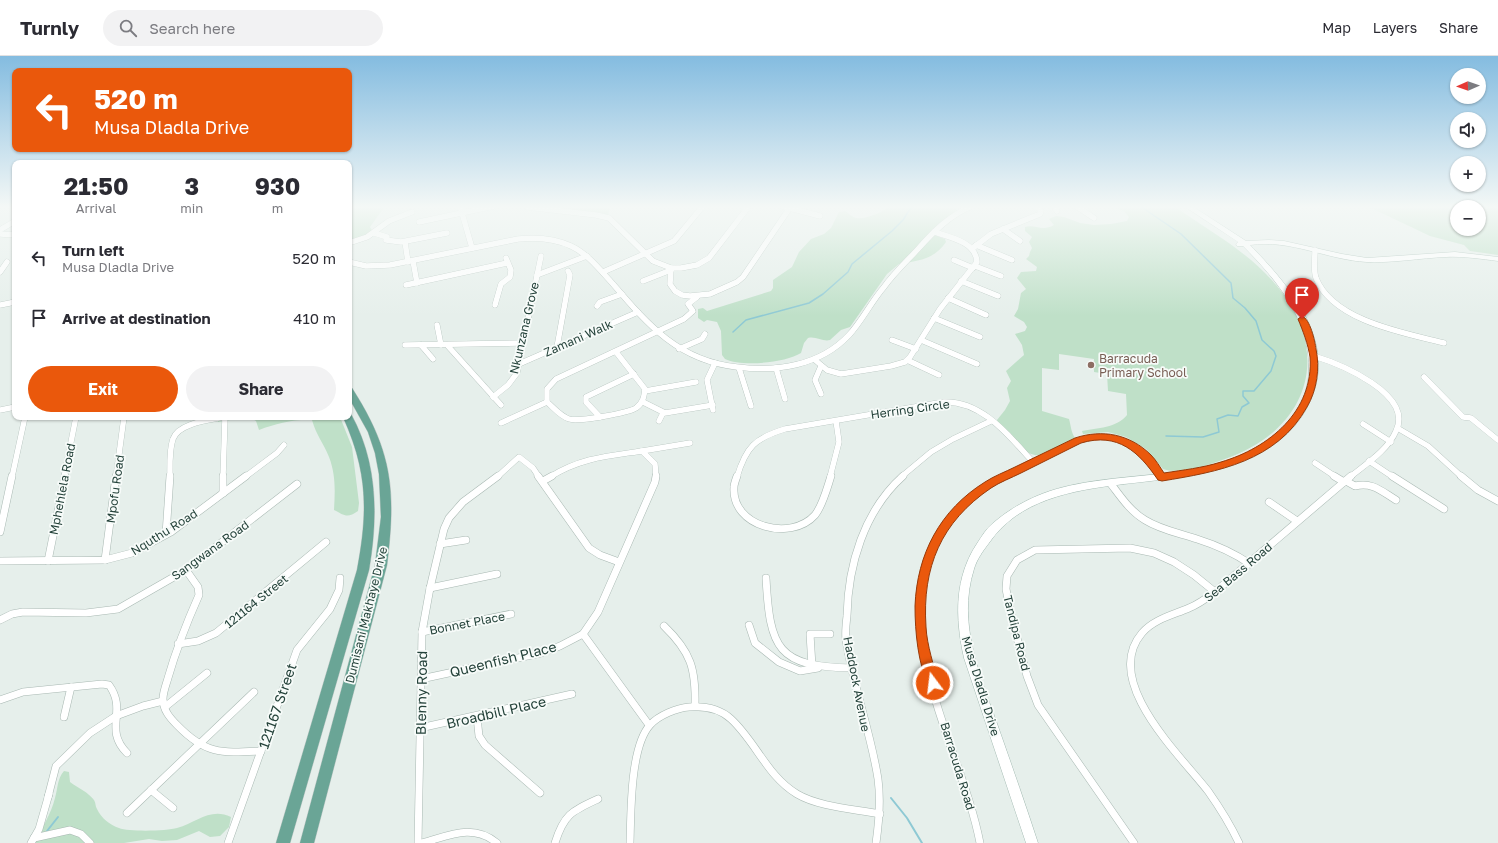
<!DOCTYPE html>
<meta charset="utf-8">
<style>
body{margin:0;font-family:"Golos Text",sans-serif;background:#f2f2f3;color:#2b2b33;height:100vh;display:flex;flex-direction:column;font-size:15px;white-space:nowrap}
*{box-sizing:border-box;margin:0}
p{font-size:13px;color:#7c7c81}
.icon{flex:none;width:22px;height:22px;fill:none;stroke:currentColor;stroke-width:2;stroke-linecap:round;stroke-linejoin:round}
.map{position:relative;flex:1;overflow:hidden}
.sheet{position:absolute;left:12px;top:104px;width:340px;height:260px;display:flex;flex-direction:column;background:#fff;border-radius:8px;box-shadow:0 1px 3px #0004}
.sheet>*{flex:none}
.hud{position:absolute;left:12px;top:12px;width:340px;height:84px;border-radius:8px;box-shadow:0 1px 3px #0004;background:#ea580c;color:#fff;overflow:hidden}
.needle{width:26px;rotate:268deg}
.buttons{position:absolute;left:1450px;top:12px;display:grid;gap:8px}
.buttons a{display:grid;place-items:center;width:36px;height:36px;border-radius:50%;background:#fff;box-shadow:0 1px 3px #0004;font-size:20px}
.pin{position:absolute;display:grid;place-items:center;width:34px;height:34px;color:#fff;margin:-41px -17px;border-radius:50% 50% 50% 0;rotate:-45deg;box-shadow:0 0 4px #0007}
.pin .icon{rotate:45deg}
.me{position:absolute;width:44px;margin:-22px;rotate:345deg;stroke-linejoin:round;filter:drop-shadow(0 0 3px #0008)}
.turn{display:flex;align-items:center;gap:14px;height:84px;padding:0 16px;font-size:18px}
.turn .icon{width:52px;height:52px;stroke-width:2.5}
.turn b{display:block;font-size:28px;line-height:34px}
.eta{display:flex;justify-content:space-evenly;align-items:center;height:68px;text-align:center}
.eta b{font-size:24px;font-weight:700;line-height:28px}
.cta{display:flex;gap:8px;margin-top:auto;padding:8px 16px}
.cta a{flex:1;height:46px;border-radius:24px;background:#ea580c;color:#fff;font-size:16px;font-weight:700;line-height:46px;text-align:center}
.cta a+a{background:#f2f2f3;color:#2b2b33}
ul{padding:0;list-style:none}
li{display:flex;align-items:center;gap:12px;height:60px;padding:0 16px}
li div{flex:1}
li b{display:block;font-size:15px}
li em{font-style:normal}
header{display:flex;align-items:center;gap:24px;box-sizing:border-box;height:56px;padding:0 20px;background:#fff;border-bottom:1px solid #e1e1e2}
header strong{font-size:19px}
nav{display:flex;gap:22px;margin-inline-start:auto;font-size:14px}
.search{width:280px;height:36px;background:#f2f2f3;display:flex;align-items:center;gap:10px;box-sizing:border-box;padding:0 14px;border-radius:22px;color:#7c7c81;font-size:15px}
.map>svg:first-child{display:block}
.green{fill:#bfe0c8;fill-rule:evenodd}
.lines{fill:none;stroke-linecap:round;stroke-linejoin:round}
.stream-far1{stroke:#8ec9d4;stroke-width:1.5}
.stream{stroke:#8ec9d4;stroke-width:2}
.street-far1-casing{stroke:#a8b8b2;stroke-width:6}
.street-casing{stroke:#a8b8b2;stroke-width:8}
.secondary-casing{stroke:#a4bbb3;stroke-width:1}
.primary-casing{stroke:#c2cac8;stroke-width:1}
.street-far1{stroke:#fff;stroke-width:5.5}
.street{stroke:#fff;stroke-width:7}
.secondary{fill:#fff;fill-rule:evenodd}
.primary{fill:#6aa596;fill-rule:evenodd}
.route{fill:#ea580c;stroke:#983908}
.education-dot{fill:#8d6e63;stroke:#f7fbf9;stroke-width:1.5}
.labels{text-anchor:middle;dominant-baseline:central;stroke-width:3.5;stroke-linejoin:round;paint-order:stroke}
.street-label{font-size:12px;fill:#24423a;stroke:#f7fbf9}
.education-label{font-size:12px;fill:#785e54;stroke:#f7fbf9;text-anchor:start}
.near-street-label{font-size:14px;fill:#24423a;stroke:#f7fbf9}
</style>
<header>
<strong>Turnly</strong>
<div class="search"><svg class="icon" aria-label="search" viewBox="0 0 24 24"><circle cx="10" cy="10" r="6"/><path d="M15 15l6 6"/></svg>Search here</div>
<nav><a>Map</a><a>Layers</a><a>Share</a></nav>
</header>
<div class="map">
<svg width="1498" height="787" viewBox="0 0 1498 787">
<rect width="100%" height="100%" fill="#e6efeb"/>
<g class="green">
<polygon points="349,150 385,150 370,171 373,176 349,186"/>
<polygon points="540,150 610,150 608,159"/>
<path d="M889,150H955L957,155L942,165L929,177L945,183L946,186C935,203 918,205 899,208L887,218L850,271L841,274L830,284C823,286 816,280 808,282L804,287L801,297C785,307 742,311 725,303L722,299L721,275L717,266L707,264L704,266L698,262V253L703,252L707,255L771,235L773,232V224L792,211L799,196L811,183L824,178L831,172L839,156L845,155C848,157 852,161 856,162C863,164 885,156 889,150Z"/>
<path d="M1110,150C1126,150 1142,150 1158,150C1163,150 1169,149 1174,150C1177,151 1181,155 1184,157C1194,164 1204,170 1214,177C1240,194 1265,213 1284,239C1333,308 1301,377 1225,403C1209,409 1179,419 1163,413L1146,393L1126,381L1108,376L1083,378L1082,375C1097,372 1117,372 1127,359L1126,338L1108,335L1107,318L1094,316V303L1059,298V314L1042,312V355L1069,363C1071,370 1071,376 1075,382L1040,399C1024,401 1009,379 998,369L997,364L1005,354L1010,345L1007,332L1011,325L1006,315L1024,299L1022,289L1015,278L1025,275L1027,271L1024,266L1014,260L1018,253L1021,237L1026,233L1017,222L1021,216L1036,215L1037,211L1026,203L1029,200L1030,196L1032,192L1029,186L1032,181L1025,175V171C1035,168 1042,176 1054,169L1049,163L1056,160L1064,161L1080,167L1094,169L1111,168L1127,165L1129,161L1124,155Z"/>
<path d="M1367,150H1498V199L1470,195L1464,189L1430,180ZM1457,151H1479V173H1457Z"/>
<path d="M218,361H340L352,391L359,447L358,455C347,463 344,459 334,454C335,436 336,419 329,401C324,388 316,379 312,364C294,363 276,368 259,374L256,365L249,361L218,366Z"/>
<path d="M64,715L69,716L70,726C78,732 88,736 94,744C96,747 95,750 97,753C101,762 110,769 119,772C129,776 167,775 177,772C197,766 211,751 231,761L229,771L220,780L210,781L199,775L177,784L162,785L149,783L124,787H34C42,772 51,758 55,742C58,732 57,723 64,715Z"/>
</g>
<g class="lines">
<g class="stream-far1">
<polyline points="1140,150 1181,178 1231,227 1233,242 1245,252 1256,265 1262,284 1274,295 1276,300 1271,315 1254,335 1243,335 1243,340 1249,347 1242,351 1238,360 1228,359 1217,363 1219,376 1203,381 1166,380"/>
<polyline points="733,276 746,264 809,247 823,238 848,216 852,208 892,175 903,164 912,150"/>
</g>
<g class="stream">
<polyline points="891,742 907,762 922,787"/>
<polyline points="47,775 58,761"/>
</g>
<g class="street-far1-casing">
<g id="street-far1">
<polyline points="460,150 472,192"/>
<polyline points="782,150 820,160"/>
<polyline points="1054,150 1057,155"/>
<polyline points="1076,150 1094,162"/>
<polyline points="527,151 596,159 609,162 653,205 671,212 681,212 697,209 709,202 749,150"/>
<polyline points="419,166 494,150"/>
<polyline points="1003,173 1020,185"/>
<polyline points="0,174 15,165"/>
<polyline points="374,177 387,181 386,184 401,186 447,177"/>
<polyline points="0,178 15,179"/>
<polyline points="405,186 408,206"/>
<polyline points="349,187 367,181 389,165 412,156"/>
<polyline points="976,189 1012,204"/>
<polyline points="973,192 991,178 1040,158 1041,155 1037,150"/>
<path d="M1315,194C1315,203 1313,213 1316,222C1333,265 1404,277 1444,287"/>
<polyline points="954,204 973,212"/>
<polyline points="413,205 417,227"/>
<path d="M349,206L366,210L390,209L518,183C536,181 554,182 571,190C588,198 600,214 613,228C648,269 679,305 737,311C776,316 820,310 849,279C862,265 871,246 884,231C894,217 907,205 918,193C934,175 950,159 972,150"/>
<polyline points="975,210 1001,220"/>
<polyline points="671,212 670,228 675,235 682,239 690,240 710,238 737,226 743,221 791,150"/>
<polyline points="0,216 7,206"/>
<polyline points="603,216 674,185 703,150"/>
<polyline points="537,219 587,200"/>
<polyline points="643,225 671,214"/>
<polyline points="961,225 998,240"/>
<polyline points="406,229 507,207"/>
<polyline points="948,242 986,259"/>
<polyline points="0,249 15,246"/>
<polyline points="495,249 501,228 510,221 511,214 506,202"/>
<polyline points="597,250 600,246 622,238"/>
<polyline points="934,262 980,281"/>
<polyline points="437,269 441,289"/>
<polyline points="892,284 916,293"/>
<polyline points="921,284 977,308"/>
<polyline points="405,289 522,287"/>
<polyline points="421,289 433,303"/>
<polyline points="447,289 501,349"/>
<polyline points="557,291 570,219 568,215"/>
<polyline points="679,293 702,283 705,278"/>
<path d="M616,296L645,333C644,341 643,347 636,352C628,357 578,366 569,363C560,360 554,352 547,346V333L556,323L684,263L693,255L688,248L697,241"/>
<path d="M1314,300C1340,308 1414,338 1396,375C1388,394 1366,408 1350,421"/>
<path d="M815,304L827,314L841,318L891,310L905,306L910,301L940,253L977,206C976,186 950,181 934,176"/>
<polyline points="907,304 939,319"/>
<polyline points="519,308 638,256"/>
<polyline points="821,310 815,324 821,338"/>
<polyline points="739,312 751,350"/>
<polyline points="776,312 785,343"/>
<polyline points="1424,321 1463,361 1471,362 1498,384"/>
<polyline points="645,335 696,326"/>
<polyline points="493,341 508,329 517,317 541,200"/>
<polyline points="643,346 665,357 713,349"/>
<polyline points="0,354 15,351"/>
<polyline points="713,354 707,324 715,307"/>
<polyline points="600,361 586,346 586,341 634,318"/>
<polyline points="659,365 663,357"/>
<polyline points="501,367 547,346"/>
<polyline points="1363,368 1391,386"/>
<polyline points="1399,373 1428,390 1462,421"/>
<polyline points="642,395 690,387"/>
<polyline points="1369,405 1393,421"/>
<polyline points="1315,407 1336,421"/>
<polyline points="12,421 25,361"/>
<polyline points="64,421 76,361"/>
<polyline points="116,421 124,361"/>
<path d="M170,421C170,409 169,394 173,383C178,367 210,364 225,361L223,421"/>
<polyline points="245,421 277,397 284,389"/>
<polyline points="497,421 519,401 533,412 539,421"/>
<path d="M550,421C580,402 608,400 642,395L655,408L656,421"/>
<path d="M737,421C746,391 755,382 785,373L944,346C983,345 1009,380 1033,406"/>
<polyline points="830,421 839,386 836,365"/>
<polyline points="901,421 931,396 953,383 991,365"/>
<path d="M1003,421C1018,413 1033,406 1048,399C1099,372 1125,370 1162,421"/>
</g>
</g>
<g class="street-casing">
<g id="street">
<polyline points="538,420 589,492 600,499 619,506"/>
<path d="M737,420C736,423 734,428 734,431C731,471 791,486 815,459C823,449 827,432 831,420"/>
<polyline points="1161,420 1162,421"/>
<polyline points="1334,420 1344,426"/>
<polyline points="1392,420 1444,453"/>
<polyline points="1461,420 1478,434 1498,445"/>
<polyline points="543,425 552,420"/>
<path d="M1346,425L1355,430C1373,426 1381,435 1396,444"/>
<path d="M1111,428C1121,441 1130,455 1145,464C1161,474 1179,477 1197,483C1216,489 1234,497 1250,508"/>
<polyline points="223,437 223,420"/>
<polyline points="1269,446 1297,465"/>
<polyline points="0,476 12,420"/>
<polyline points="166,478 170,420"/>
<polyline points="440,488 466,484"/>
<polyline points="105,504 116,420"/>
<polyline points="0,505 105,504 132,497 171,476 246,420"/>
<polyline points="48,505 65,420"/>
<path d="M186,514L198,531L199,539C187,566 176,594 168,622C166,629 163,636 163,643C163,654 170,662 177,669C206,699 222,697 261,695"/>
<path d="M766,522C770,593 777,611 853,612"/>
<polyline points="430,532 497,518"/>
<polyline points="0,564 12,558 23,556 86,557 118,553 186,514 297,428"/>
<polyline points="749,569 755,587 779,606 800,615 818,612"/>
<path d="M664,570C691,596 696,613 695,650"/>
<polyline points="422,576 511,558"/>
<polyline points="583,578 649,669"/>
<polyline points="178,588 198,585 216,577 326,486"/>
<polyline points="812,610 810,578 830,578"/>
<polyline points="421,623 541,597 560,590 583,578 598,556 655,426 656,420"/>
<path d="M0,644L23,636L102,628L109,629C128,655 103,673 127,697"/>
<polyline points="165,651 207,617"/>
<polyline points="64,661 71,631"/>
<polyline points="477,661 479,680 485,689 540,737"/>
<polyline points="420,672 572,638"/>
<polyline points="151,734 173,752"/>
<polyline points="48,741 56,710 90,677 116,660 143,650 163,645"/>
<polyline points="127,757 254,636"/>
<polyline points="34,782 70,774 81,778 90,787"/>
<polyline points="31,787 39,773 49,738"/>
<polyline points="228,787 297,594 330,553 339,534 340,522"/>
<polyline points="418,787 422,576 430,532 444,473 449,462 463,446 498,420"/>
<path d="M422,787C449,780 472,767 497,787"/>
<path d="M555,787C564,758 572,755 598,743"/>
<path d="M630,787C631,757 630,691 650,669C659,659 677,652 689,651C704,650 719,652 731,663C756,686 767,720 797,738C819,751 855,753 880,758"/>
<path d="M876,787C879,766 881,745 878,723C871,677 853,630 846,584C845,576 846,568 847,560C848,509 864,455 903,420"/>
<path d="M980,787C962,693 886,576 938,483C953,454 977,434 1005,420"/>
<polyline points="1134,787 1038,649 1027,620 1012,563 1006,533 1007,520 1017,504 1035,494 1130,492 1154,497 1174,506 1194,519 1215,536"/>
<path d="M1239,787C1230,768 1220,752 1208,735C1180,699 1101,625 1142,577C1154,563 1173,559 1189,552C1199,548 1207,542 1215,536L1351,420"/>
</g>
</g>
<g class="secondary-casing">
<path id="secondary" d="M1184,150H1192L1246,185L1269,184L1284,185L1342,198L1367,202L1455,196L1498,201V205C1481,203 1464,200 1446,201C1420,202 1394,207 1367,206C1328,204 1290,183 1250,189C1285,225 1331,277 1315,332C1308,355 1295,373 1276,387C1195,449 1048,401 989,487C983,495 977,503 974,513C956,569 982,624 1000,676C1013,713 1026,750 1038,787H1026L964,602C955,562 954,521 978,486C982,480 986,473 992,468C1009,453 1029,442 1050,435C1127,410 1227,432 1287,367C1300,353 1308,335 1309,316C1311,265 1277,224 1243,190H1237L1236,188L1238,186Z"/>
</g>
<g class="primary-casing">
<g id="primary">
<path d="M349,331L352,332C393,396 396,435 387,509L314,787H300L375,509L381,461L379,418L375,397L368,376L349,342Z"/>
<path d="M349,358H351C378,407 378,461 369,514L290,787H276L357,514C368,456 368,416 343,361H349Z"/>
</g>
</g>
<use href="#street-far1" class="street-far1"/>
<use href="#street" class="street"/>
<use href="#secondary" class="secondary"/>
<use href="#primary" class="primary"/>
</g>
<linearGradient id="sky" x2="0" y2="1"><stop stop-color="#84bce0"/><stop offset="0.58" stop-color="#f4f8f6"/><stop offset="1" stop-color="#f4f8f6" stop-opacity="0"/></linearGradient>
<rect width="1498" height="260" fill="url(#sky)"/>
<path class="route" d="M1302,260C1310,263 1315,285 1316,293C1320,312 1317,334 1307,351C1277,405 1218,416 1162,425L1158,424C1139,396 1118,376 1081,387C1061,397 1041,407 1021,417C1011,422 1000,426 991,432C941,466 922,511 926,571C927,590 934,609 938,627L937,631L933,632L929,631C918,608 915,576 915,550C917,498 940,454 985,426C994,420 1005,416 1015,411C1035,401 1055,392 1075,382C1102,373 1130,378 1151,399C1156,404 1160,411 1164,417C1183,414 1202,412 1221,406C1269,392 1314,355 1310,301C1308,288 1303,275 1298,263Z"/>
<circle class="education-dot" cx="1091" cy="309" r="4"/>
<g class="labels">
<g class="street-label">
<text transform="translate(524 272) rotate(-77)">Nkunzana Grove</text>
<text transform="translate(578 282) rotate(-24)">Zamani Walk</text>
<text transform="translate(910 353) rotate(-8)">Herring Circle</text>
<text transform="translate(62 433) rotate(-79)">Mphehlela Road</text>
<text transform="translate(115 433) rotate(-82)">Mpofu Road</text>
<text transform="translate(164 476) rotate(-32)">Nquthu Road</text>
<text transform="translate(210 494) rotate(-36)">Sangwana Road</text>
<text transform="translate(1238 516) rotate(-40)">Sea Bass Road</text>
<text transform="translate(256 545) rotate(-39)">121164 Street</text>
<text transform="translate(366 559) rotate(-76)">Dumisani Makhaye Drive</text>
<text transform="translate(467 567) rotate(-11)">Bonnet Place</text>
<text transform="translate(1017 577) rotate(76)">Tandipa Road</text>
<text transform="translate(857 628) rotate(79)">Haddock Avenue</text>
<text transform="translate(981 630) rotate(73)">Musa Dladla Drive</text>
<text transform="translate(958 710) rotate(73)">Barracuda Road</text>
</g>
<g class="education-label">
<text x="1099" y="302">Barracuda<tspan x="1099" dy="14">Primary School</tspan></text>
</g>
<g class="near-street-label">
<text transform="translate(503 603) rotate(-14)">Queenfish Place</text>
<text transform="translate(421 637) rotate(-89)">Blenny Road</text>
<text transform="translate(277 650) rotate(-71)">121167 Street</text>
<text transform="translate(496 656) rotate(-13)">Broadbill Place</text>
</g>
</g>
</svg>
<div class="buttons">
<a><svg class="needle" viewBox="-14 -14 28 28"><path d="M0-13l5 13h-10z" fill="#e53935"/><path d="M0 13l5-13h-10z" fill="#7c7c81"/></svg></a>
<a><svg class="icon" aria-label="sound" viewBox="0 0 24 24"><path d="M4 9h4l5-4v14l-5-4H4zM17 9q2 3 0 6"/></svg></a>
<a>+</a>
<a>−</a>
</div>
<div class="pin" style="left:1302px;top:263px;background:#d93025"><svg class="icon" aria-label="arrive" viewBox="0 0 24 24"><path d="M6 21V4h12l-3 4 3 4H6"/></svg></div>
<svg class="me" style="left:933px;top:627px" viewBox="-20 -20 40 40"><circle r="17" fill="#ea580c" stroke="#fff" stroke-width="3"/><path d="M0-11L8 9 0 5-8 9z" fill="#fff"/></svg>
<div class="hud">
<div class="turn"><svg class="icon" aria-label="left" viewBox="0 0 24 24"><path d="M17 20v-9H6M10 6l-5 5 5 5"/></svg><div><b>520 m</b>Musa Dladla Drive</div></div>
</div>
<section class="sheet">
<div class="eta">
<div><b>21:50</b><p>Arrival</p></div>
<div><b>3</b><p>min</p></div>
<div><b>930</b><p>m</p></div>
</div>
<ul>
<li><svg class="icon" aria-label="left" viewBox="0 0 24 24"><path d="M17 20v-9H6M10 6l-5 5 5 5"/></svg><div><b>Turn left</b><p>Musa Dladla Drive</p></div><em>520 m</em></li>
<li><svg class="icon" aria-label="arrive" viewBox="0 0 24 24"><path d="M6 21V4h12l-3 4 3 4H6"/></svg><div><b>Arrive at destination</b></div><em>410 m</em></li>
</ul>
<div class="cta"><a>Exit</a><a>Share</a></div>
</section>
</div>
